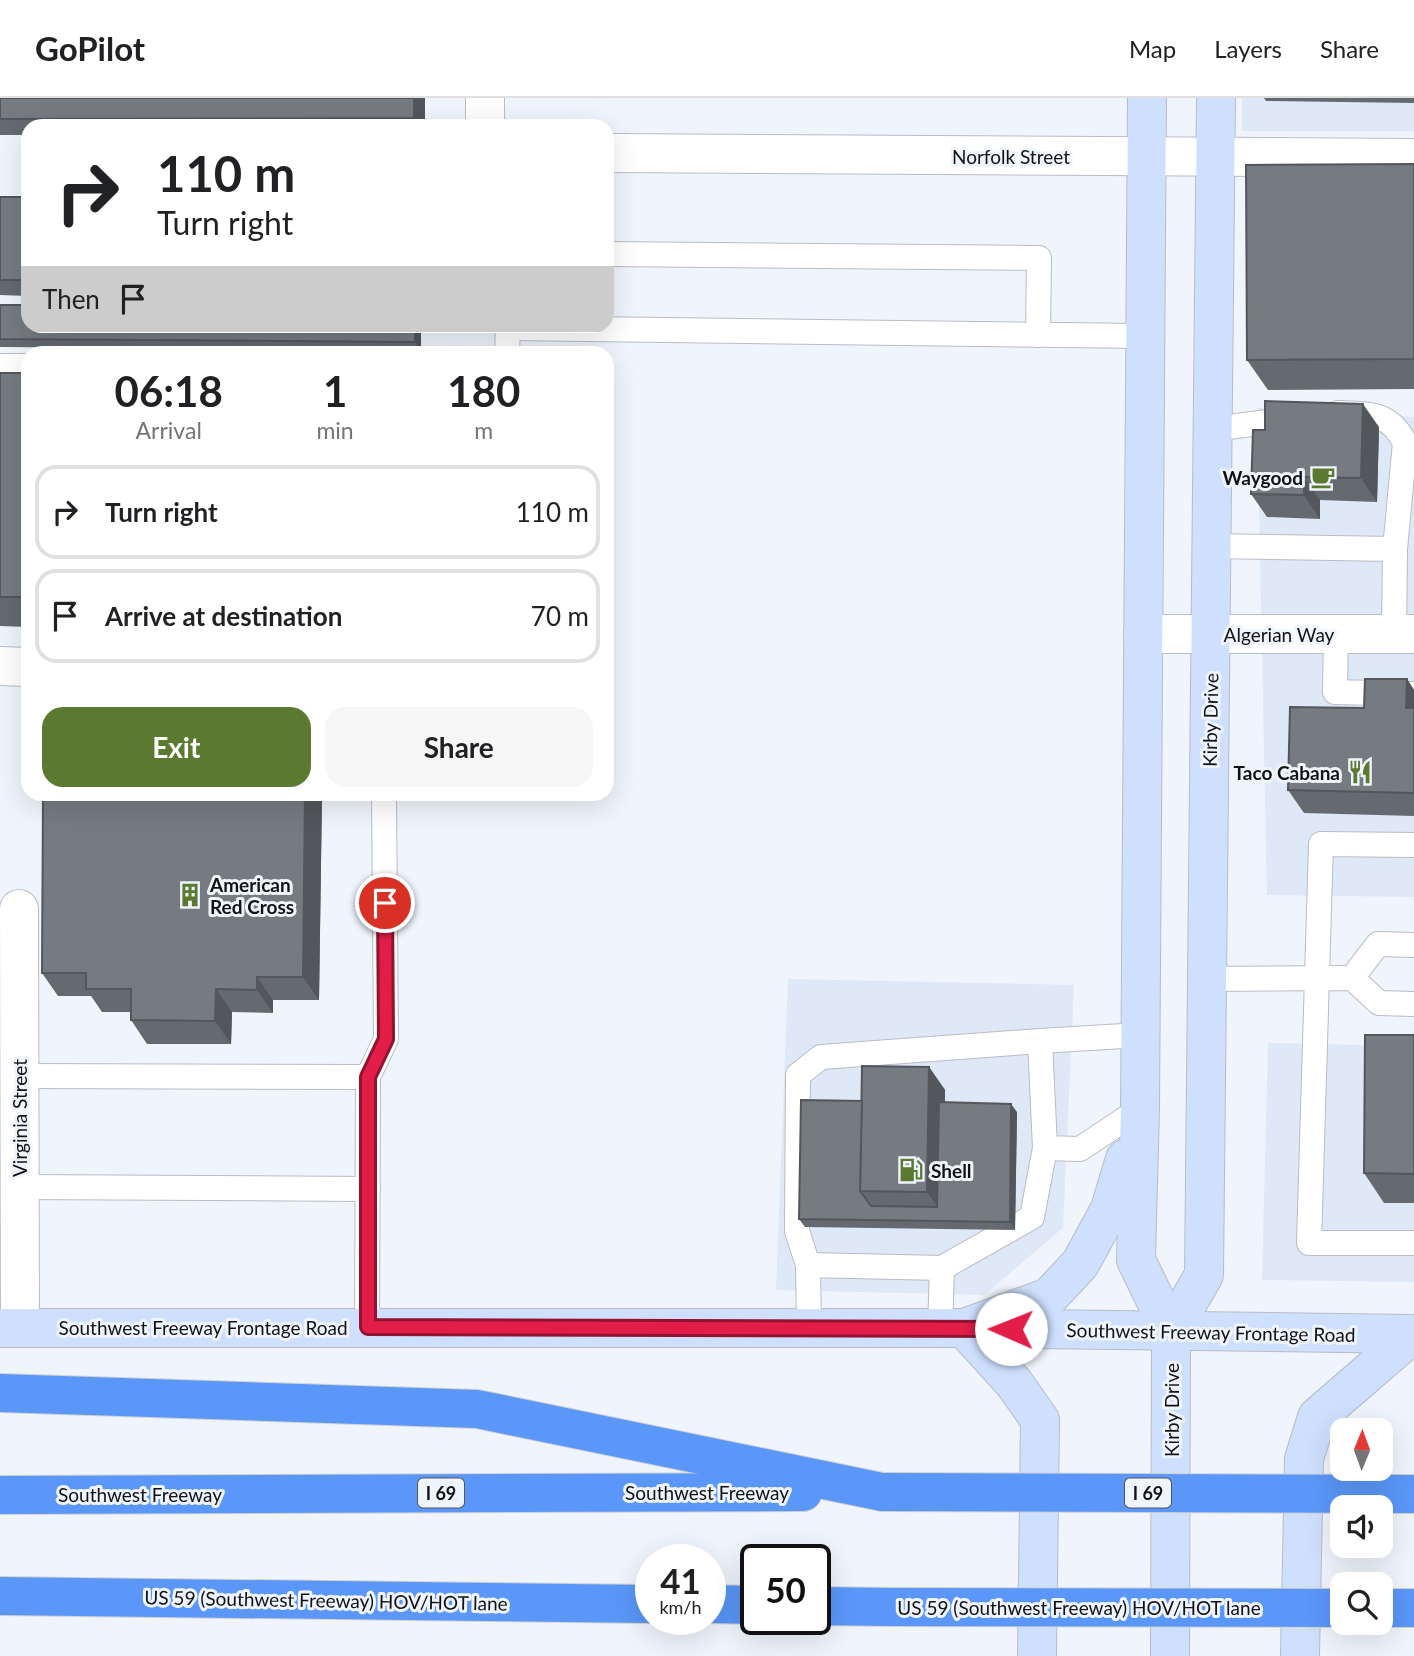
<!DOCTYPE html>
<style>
body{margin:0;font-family:Lato,sans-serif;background:#f6f6f6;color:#202124;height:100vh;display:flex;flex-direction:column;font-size:26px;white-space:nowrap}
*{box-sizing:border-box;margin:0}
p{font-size:23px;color:#757577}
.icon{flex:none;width:38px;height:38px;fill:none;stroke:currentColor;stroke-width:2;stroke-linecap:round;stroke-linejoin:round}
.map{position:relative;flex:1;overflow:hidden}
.side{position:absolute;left:21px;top:248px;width:593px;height:455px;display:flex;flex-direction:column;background:#fff;border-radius:21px;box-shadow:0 7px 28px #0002}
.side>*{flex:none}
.top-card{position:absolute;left:21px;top:21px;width:593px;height:214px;border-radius:21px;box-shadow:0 7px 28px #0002;background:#fff;color:#202124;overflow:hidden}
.needle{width:46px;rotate:1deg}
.fabs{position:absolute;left:1330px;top:1320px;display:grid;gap:14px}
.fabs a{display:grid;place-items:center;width:63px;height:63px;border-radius:14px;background:#fff;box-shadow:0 7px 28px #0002;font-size:35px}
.speed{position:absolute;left:635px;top:1446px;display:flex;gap:14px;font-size:35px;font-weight:700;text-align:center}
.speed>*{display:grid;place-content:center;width:91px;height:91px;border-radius:50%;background:#fff;box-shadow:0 7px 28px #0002;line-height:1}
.speed small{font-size:18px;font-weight:400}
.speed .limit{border:4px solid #111;border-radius:10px;background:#fff;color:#111}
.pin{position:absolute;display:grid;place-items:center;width:60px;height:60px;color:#fff;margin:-30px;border:4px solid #fff;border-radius:50%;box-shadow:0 2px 7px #0007}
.me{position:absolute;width:77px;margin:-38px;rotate:271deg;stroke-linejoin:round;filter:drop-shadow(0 0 5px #0008)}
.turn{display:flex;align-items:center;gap:24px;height:147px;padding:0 21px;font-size:32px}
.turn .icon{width:91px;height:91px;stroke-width:2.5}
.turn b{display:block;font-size:49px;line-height:60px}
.then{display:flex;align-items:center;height:66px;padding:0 21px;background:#0003;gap:14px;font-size:26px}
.eta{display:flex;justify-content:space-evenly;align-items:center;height:119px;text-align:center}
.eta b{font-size:42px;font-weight:700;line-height:49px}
.cta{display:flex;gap:14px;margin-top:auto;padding:14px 21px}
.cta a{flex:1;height:80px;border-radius:21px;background:#5b7a30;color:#fff;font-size:28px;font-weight:700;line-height:80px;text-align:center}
.cta a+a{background:#f6f6f6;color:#202124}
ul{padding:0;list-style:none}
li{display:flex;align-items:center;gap:21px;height:94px;margin:0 14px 10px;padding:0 7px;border:4px solid #e0e0e0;border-radius:21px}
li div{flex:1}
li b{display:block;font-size:26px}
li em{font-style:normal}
header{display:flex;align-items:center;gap:42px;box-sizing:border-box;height:98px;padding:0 35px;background:#fff;border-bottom:2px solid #e0e0e0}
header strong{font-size:33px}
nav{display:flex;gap:38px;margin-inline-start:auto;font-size:24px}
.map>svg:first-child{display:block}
.built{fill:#dee8f7}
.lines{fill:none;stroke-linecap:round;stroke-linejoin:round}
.lane-casing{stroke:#b8bdc5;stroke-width:26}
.street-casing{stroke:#b8bdc5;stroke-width:40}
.secondary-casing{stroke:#b8bdc5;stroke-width:40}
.highway-casing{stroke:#cfd0d0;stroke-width:40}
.lane{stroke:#fff;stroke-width:24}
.street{stroke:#fff;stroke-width:38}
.secondary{stroke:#cee0fd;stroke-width:38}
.highway{stroke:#5a97f8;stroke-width:38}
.highway-bridge-casing{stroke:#cfd0d0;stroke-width:40;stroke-linecap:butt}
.highway-bridge{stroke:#5a97f8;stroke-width:38}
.wall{fill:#656a70}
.shaded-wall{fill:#53565b}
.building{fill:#767b82;stroke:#53565b;stroke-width:2}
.route-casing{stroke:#92132f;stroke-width:18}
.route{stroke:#e11d48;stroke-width:12}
.labels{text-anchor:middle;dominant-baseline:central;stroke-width:6;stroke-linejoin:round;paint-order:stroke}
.shield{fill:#eff4fd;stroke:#53565b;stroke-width:2}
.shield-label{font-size:18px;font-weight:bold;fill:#101215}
.street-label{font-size:19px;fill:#101215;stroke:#eff4fd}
.poi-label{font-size:19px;font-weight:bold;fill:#101215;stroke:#eff4fd;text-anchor:end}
</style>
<header>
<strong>GoPilot</strong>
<nav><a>Map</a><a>Layers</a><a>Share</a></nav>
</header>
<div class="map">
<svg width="1414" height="1558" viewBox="0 0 1414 1558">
<rect width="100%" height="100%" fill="#eff4fd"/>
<g class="built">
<rect x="1242" y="0" width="172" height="33"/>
<polygon points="1257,310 1414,319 1414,799 1267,797"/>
<polygon points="788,881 1074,887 1063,1130 984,1197 776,1192"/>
<polygon points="1268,945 1414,948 1414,1184 1262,1182"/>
</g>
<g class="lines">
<g class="lane-casing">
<g id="lane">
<polyline points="607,156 1039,160 1038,237"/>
<polyline points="508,230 1145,238"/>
<polyline points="507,256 508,228"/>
<polyline points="0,268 28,268"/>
<path d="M1338,315C1369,316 1390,314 1405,345L1395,451L1394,536"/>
<polyline points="1213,331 1299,320"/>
<polyline points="1211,448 1395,451"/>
<polyline points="1336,536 1335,594 1414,596"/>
<polyline points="1414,747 1321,746 1309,1145 1414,1145"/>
<polyline points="1352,880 1378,846 1414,847"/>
<polyline points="1207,881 1352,880 1379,905 1414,906"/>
<polyline points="19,978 368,979 386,941 384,696"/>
<polyline points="1140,1011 1080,1051 1045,1050 1040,943 1140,937"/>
<polyline points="18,1089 368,1091"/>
<polyline points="808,1167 797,1133 798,977 821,959 1040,943"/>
<polyline points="367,1229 368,979"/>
<polyline points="809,1230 808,1167 942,1170"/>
<polyline points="940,1231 942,1170 1032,1119 1045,1050"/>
</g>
</g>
<g class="street-casing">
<g id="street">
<polyline points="485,28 485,0"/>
<polyline points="607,55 1414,60"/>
<polyline points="1143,536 1414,536"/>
<polyline points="0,568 28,569"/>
<polyline points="19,811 20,1230"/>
</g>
</g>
<g class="secondary-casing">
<g id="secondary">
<polyline points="1147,0 1140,1011 1136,1162 1171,1234 1170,1558"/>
<polyline points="0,1230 964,1230 1414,1236"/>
<polyline points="1171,1234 1204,1177 1216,0"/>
<polyline points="1037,1558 1040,1322 1014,1285 964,1230 1049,1199 1080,1166 1110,1111 1125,1061"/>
<polyline points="1300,1558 1304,1361 1317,1319 1413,1236"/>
</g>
</g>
<g class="highway-casing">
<g id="highway">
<polyline points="0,1295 477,1311 882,1394"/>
<polyline points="0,1397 803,1394"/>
<polyline points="0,1498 651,1506"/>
<polyline points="710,1506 756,1507"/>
<polyline points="816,1508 891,1509"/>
<polyline points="1381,1510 1414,1510"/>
</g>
</g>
<use href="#lane" class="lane"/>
<use href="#street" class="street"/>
<use href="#secondary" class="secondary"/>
<use href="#highway" class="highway"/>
<g class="highway-bridge-casing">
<g id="highway-bridge">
<polyline points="882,1394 1414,1396"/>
<polyline points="891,1509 1342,1510"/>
</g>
</g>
<use href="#highway-bridge" class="highway-bridge"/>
</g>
<g class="wall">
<polygon points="0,0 425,0 425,28 28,28 28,37 0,37"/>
<polygon points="1264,0 1414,0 1414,5 1266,3"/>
<polygon points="1414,66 1414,291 1268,292 1247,262"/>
<polygon points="0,99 28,99 28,198 0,197"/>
<polygon points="0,207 28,228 421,228 421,252 0,249"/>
<polygon points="0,275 28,275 28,529 0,528"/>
<polygon points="1379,329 1377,404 1320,402 1320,421 1267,419 1251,396"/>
<polygon points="1407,581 1414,592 1414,718 1304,715 1288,692 1364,610"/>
<polygon points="43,696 322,696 319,902 273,902 273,915 232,914 231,946 147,946 131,922 131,914 102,914 91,898 58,898 42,875"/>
<polygon points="1414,937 1414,1105 1384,1105 1364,1075"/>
<polygon points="929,969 945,992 945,1005 1017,1014 1015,1132 805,1129 799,1121 862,1003"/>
</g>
<g class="shaded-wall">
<polygon points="414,0 425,0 425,28 419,28 414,20"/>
<polygon points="415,228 421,228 421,252 415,244"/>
<polygon points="1363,306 1379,329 1377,404 1361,380"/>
<polygon points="1304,379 1320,402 1320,421 1304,397"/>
<polygon points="1407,581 1414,592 1414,621 1406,610"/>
<polygon points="305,696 322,696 319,902 303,879"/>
<polygon points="257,879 273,902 273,915 257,892"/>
<polygon points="216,891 232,914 231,946 215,923"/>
<polygon points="929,969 945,992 943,1117 927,1094"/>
<polygon points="1011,1006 1017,1014 1015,1132 1010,1124"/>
</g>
<g class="building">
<polygon points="0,0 414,0 414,20 0,21"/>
<polygon points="1414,66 1414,261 1247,262 1246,67"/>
<rect x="0" y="99" width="28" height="83"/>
<polygon points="0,207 28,207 28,228 415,228 415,244 0,241"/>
<rect x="0" y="275" width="28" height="224"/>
<polygon points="1265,303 1363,306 1361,380 1304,379 1304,397 1251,396 1253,332 1265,332"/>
<polygon points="1365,581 1407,581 1406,610 1414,610 1414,695 1288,692 1290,609 1364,610"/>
<polygon points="43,696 305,696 303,879 257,879 257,892 216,891 215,923 131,922 131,891 86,891 86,875 42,875"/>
<polygon points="1365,937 1414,937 1414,1076 1364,1075"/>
<polygon points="862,968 929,969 927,1094 860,1093"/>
<polygon points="801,1002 862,1003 860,1093 871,1108 937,1109 939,1004 1011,1006 1010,1124 799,1121"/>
</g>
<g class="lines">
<g class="route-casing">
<polyline id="route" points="385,805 386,941 368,979 368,1229 1011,1231"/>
</g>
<use href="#route" class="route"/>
</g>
<defs>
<g id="cafe-bare" transform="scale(1.89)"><path d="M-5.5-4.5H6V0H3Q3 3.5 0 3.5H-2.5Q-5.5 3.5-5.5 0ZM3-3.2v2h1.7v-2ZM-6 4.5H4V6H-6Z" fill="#5b7a30" stroke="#eff4fd" stroke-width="2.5" paint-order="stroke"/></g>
<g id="restaurant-bare" transform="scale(1.89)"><path d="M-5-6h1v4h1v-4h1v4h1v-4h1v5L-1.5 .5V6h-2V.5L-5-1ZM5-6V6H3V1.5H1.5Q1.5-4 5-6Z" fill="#5b7a30" stroke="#eff4fd" stroke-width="2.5" paint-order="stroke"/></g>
<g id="building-bare" transform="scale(1.89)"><path d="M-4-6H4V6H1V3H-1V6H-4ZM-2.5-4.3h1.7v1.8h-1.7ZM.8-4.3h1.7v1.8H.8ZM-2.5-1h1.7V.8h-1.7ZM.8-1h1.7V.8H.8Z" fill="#5b7a30" stroke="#eff4fd" stroke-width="2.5" paint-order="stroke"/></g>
<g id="fuel-bare" transform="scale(1.89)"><path d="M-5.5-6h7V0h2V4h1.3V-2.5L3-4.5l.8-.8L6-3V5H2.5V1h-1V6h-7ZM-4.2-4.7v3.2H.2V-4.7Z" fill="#5b7a30" stroke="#eff4fd" stroke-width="2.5" paint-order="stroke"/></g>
</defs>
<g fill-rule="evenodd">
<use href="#cafe-bare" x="1323" y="379"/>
<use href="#restaurant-bare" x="1360" y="674"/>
<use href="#building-bare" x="190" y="797"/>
<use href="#fuel-bare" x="911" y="1072"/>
</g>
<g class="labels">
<g class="shield">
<rect x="418" y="1380.5" width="46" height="29" rx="5"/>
<rect x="1125" y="1380.5" width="46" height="29" rx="5"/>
</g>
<g class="shield-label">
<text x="441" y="1395">I 69</text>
<text x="1148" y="1395">I 69</text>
</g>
<g class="street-label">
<text x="1011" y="58">Norfolk Street</text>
<text x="1279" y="536">Algerian Way</text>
<text transform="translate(1210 622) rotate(-89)">Kirby Drive</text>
<text transform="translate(19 1020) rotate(-90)">Virginia Street</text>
<text x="203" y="1229">Southwest Freeway Frontage Road</text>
<text transform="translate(1211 1234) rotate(1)">Southwest Freeway Frontage Road</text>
<text transform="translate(1171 1312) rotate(-90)">Kirby Drive</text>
<text x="707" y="1394">Southwest Freeway</text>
<text x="140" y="1396">Southwest Freeway</text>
<text transform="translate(326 1502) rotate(1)">US 59 (Southwest Freeway) HOV/HOT lane</text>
<text x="1079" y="1509">US 59 (Southwest Freeway) HOV/HOT lane</text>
</g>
<g class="poi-label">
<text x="1303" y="379">Waygood</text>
<text x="1340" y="674">Taco Cabana</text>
<text x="210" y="786" text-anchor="start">American<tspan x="210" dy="22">Red Cross</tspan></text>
<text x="931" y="1072" text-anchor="start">Shell</text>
</g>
</g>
</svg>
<div class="fabs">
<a><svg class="needle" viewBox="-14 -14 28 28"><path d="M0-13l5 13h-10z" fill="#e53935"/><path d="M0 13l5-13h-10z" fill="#757577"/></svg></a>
<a><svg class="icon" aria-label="sound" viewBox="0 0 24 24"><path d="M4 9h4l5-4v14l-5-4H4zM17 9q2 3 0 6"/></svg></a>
<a><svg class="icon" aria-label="search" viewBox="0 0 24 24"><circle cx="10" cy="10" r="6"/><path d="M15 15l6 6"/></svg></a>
</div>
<div class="speed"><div>41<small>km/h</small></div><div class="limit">50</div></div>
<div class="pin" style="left:385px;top:805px;background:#d93025"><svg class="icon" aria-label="arrive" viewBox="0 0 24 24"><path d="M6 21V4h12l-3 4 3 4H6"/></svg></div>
<svg class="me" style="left:1011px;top:1231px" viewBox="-20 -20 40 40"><circle r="19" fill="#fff"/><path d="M0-13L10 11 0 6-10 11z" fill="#e11d48"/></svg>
<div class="top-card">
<div class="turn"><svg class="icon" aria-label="right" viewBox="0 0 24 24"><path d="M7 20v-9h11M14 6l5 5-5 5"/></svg><div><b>110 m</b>Turn right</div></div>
<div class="then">Then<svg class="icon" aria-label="arrive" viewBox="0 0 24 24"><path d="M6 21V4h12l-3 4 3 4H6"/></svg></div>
</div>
<section class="side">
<div class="eta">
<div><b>06:18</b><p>Arrival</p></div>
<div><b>1</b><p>min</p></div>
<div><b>180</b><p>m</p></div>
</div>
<ul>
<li><svg class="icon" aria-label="right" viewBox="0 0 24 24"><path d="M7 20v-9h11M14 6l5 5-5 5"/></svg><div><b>Turn right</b></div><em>110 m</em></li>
<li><svg class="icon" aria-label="arrive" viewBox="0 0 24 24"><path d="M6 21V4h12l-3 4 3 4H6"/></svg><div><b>Arrive at destination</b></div><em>70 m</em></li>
</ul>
<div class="cta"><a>Exit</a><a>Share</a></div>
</section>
</div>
